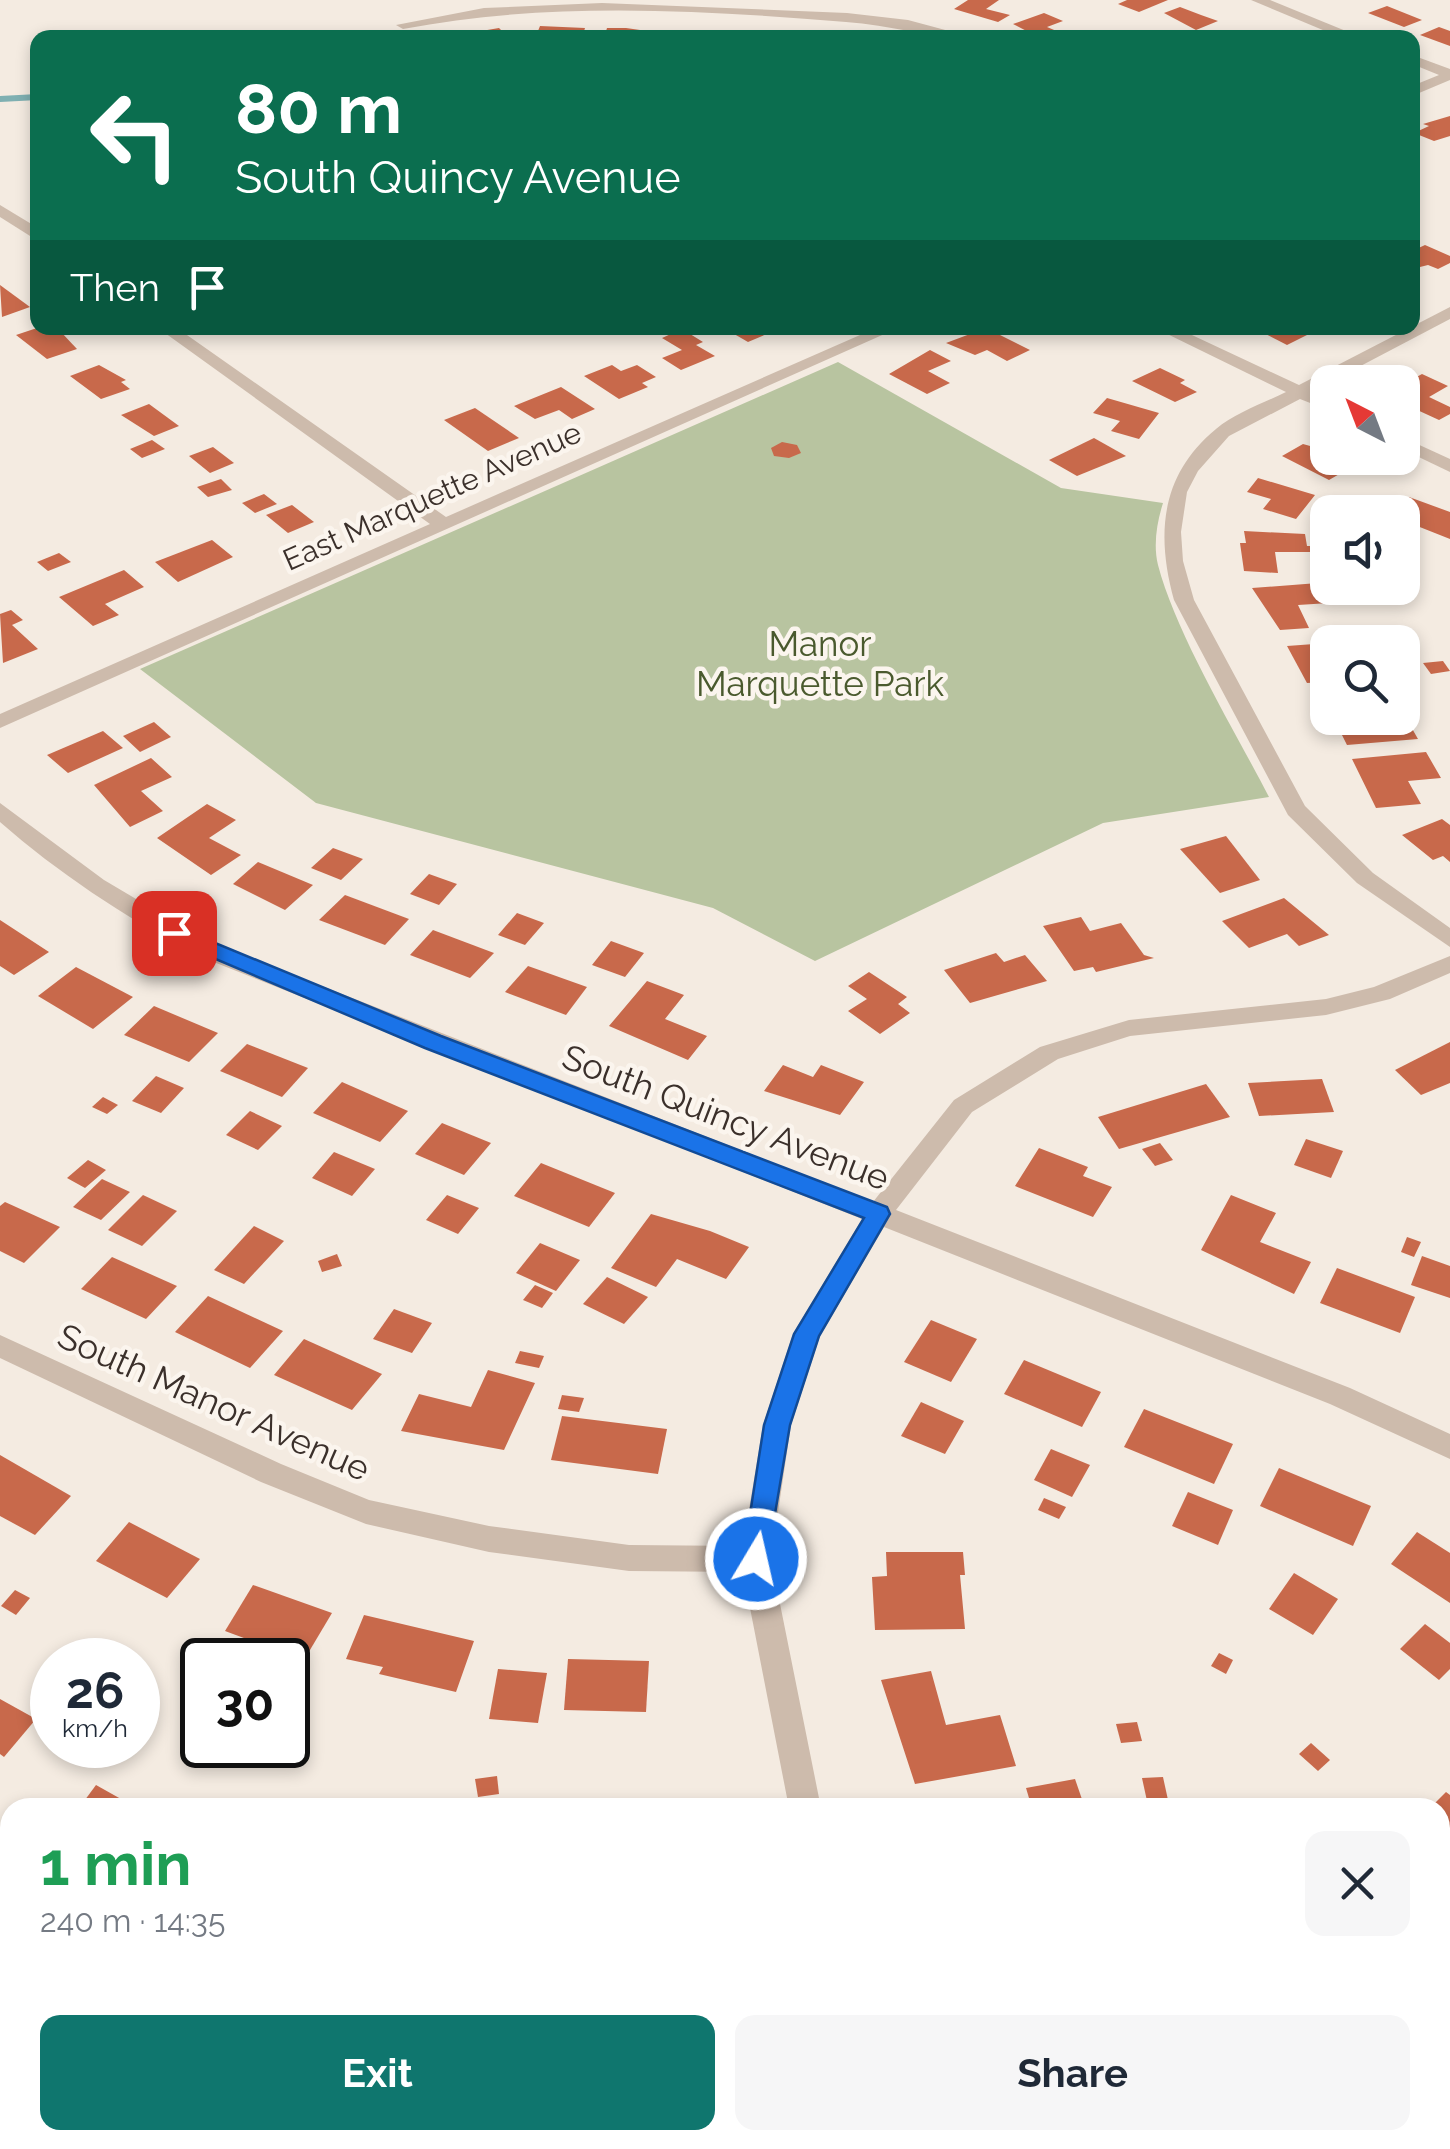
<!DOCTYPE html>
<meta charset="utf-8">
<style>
body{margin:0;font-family:Raleway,sans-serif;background:#f6f6f7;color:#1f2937;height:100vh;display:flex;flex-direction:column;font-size:38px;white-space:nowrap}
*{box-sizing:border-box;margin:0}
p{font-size:32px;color:#747a83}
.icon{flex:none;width:55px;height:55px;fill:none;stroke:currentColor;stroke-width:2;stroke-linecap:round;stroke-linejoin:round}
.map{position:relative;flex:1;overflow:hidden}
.side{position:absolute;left:0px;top:1798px;width:1450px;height:352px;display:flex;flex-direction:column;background:#fff;border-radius:30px 30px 0 0;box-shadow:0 5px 15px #0003}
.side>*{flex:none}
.hud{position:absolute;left:30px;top:30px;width:1390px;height:305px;border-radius:20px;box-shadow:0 5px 15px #0003;background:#0b6e4f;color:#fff;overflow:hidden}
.needle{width:65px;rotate:318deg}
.controls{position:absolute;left:1310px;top:365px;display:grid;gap:20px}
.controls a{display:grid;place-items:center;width:110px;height:110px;border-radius:20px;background:#fff;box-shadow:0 5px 15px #0003;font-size:50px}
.speed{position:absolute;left:30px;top:1638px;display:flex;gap:20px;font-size:50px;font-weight:700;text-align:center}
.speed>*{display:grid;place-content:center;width:130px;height:130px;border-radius:50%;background:#fff;box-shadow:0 5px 15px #0003;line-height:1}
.speed small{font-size:25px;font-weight:400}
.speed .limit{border:5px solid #111;border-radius:15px;background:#fff;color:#111}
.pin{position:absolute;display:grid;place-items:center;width:85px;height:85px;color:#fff;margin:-42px;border-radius:20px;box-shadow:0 5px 15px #0006}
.me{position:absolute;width:110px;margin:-55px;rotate:9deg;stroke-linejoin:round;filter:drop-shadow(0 0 8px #0008)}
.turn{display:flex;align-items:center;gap:35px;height:210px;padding:0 40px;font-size:45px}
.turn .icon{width:130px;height:130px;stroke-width:2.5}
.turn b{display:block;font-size:70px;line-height:85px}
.then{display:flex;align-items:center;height:95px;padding:0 40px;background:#0003;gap:20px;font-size:38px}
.round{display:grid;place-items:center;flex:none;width:105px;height:105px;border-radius:20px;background:#f6f6f7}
.summary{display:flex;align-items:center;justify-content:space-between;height:170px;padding:0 40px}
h1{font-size:60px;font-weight:700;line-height:75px;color:#1e9e55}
.cta{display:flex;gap:20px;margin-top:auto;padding:20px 40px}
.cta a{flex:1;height:115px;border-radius:20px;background:#0f766e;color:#fff;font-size:40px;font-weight:700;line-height:115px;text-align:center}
.cta a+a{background:#f6f6f7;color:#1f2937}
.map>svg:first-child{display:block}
.green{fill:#b8c4a0}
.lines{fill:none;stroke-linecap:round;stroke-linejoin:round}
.stream{stroke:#7fb0b2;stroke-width:6}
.building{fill:#c8694b}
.minor{fill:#cdbbac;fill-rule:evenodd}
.route{fill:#1a73e8;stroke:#114b97;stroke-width:2.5}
.labels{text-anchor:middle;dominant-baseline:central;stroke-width:9;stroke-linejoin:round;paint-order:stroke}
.far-street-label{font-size:30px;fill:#3b302b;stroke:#fbf5ee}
.park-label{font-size:35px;fill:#4a5a2e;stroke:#fbf5ee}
.street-label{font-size:35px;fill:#3b302b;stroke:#fbf5ee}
</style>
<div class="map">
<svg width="1450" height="2149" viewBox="0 0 1450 2149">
<rect width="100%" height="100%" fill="#f4ebe1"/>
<path class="green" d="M838,362L1061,488L1163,503C1157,522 1153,545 1158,565C1176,634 1235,731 1269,797L1103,823L815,961L713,908L316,803L140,669Z"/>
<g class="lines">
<g class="stream">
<polyline points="376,38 386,34"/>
<polyline points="0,99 38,97"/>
</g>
</g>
<g class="building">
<polygon points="968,0 999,0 986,9 1010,15 998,22 954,9"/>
<polygon points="1127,0 1168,0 1139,12 1118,4"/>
<polygon points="1387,6 1422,20 1404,27 1368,13"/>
<polygon points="1180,7 1201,15 1218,21 1196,30 1164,13"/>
<polygon points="1044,13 1063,21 1047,27 1066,35 1040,38 1013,24"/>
<polygon points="540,26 585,28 582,38 536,36"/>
<polygon points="1439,27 1450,31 1450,46 1420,35"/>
<polygon points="499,28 509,38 452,38 452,36"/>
<polygon points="607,28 626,28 640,30 638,38 604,38"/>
<polygon points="670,30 715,32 713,38 668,38"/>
<polygon points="1450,116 1450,136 1434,141 1414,133 1429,126 1423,124"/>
<polygon points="1425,245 1450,256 1450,263 1438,269 1428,265 1412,269 1412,251"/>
<polygon points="0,285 30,307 2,317"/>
<polygon points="37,328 60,331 77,349 47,359 16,335"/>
<polygon points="737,328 781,328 748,342 729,331"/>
<polygon points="986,328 1030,350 1007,361 987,350 975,355 946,343"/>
<polygon points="1254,328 1296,328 1309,334 1287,345"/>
<polygon points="682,329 703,342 696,345 715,356 681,370 662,358 682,350 662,338"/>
<polygon points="930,350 951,361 928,371 950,383 927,394 889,374"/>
<polygon points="99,365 126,380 121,382 130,389 101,399 70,376"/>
<polygon points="612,365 621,371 637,365 656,377 642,383 648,387 619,399 584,376"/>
<polygon points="1160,368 1185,380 1180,383 1197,392 1175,402 1132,381"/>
<polygon points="1422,374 1448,386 1429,397 1450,407 1450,414 1439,420 1402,403 1402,385"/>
<polygon points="561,387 595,409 572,419 559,410 535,419 514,406"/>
<polygon points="1107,398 1159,413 1139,439 1111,431 1120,421 1093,413"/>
<polygon points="149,404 179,426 154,436 121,415"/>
<polygon points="475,408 519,438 488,451 444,420"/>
<polygon points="1094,438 1126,456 1077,476 1049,460"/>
<polygon points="152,440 165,449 142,458 130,449"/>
<polygon points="782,442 797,445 801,453 789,458 774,456 771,448"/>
<polygon points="1303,444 1328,451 1328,458 1355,465 1329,480 1282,456"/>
<polygon points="213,447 234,463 210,473 189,456"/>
<polygon points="1258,478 1315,495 1296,519 1263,509 1271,499 1247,492"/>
<polygon points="221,479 232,490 208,497 197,487"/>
<polygon points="264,494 277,504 255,513 242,503"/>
<polygon points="1409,497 1450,512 1450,539 1402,520 1402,512 1387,512"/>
<polygon points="292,505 314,522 288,533 266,515"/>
<polygon points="1244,531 1305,534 1307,546 1317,546 1318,552 1275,552 1278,573 1244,571 1240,543 1246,543"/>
<polygon points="212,540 233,557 178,582 155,562"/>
<polygon points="59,553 71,562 48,571 37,562"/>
<polygon points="124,570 144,587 105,604 119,615 93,626 59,597"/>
<polygon points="1318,583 1329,603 1298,605 1309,628 1280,630 1252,588"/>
<polygon points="11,610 23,620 12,625 38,649 3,663 0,614"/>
<polygon points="1328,643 1328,682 1307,683 1287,646"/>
<polygon points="1443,661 1450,671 1431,674 1423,663"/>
<polygon points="1328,704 1328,718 1402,718 1402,711 1418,739 1347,745 1340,731 1330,732 1316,705"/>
<polygon points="154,722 171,737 140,752 123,736"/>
<polygon points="103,731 123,748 68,773 47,755"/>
<polygon points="1426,752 1441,778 1408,781 1421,804 1376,808 1352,759"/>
<polygon points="151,758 172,777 141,791 163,811 130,827 94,785"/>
<polygon points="207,804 236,820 209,838 241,855 211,875 157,838"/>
<polygon points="1442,819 1450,825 1450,862 1443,856 1433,860 1402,835"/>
<polygon points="1226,836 1260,880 1220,893 1180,849"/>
<polygon points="333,848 363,859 341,880 311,868"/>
<polygon points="258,862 313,885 285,910 233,884"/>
<polygon points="429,874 457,884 439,905 410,894"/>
<polygon points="345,895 409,919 385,945 319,920"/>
<polygon points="1284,898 1329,935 1299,946 1287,934 1249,948 1222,921"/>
<polygon points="517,913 544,923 525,945 498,935"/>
<polygon points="1081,917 1090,931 1121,923 1144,955 1154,958 1096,972 1093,967 1074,971 1043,926"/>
<polygon points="0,920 49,952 14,975 0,966"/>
<polygon points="433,930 494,953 470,978 410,955"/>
<polygon points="611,941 644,953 625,977 592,965"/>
<polygon points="996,953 1004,962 1025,955 1047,981 970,1003 944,970"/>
<polygon points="528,966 587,987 566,1015 505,992"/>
<polygon points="76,967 133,997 93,1029 38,996"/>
<polygon points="869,972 907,997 898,1004 910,1013 880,1034 848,1011 867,999 848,986"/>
<polygon points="647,981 684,995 665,1019 707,1036 688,1060 609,1026"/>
<polygon points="154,1006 218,1033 189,1062 124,1035"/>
<polygon points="1450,1042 1450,1083 1421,1095 1395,1070"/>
<polygon points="247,1044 308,1068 282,1097 220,1071"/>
<polygon points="783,1065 813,1077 821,1065 864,1082 840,1115 764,1091"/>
<polygon points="156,1076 184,1088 161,1113 132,1101"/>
<polygon points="1322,1079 1334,1112 1259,1116 1248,1083"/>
<polygon points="342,1082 408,1111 380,1142 313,1113"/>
<polygon points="1206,1084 1230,1117 1119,1149 1098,1117"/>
<polygon points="103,1097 118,1105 107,1114 92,1107"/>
<polygon points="250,1111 282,1126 258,1150 226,1135"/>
<polygon points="442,1123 491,1143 464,1175 415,1154"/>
<polygon points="1306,1139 1343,1151 1331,1178 1294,1165"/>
<polygon points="1160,1143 1173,1160 1155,1166 1142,1149"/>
<polygon points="1039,1148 1088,1167 1083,1176 1112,1187 1093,1217 1015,1186"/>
<polygon points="334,1152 375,1169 352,1196 312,1178"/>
<polygon points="88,1160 106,1170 85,1188 67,1178"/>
<polygon points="541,1163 615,1193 589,1227 514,1196"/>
<polygon points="102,1179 130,1192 101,1220 73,1207"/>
<polygon points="143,1195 177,1211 142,1246 108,1230"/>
<polygon points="447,1195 479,1208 458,1234 426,1220"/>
<polygon points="1231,1195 1276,1213 1260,1242 1311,1262 1294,1294 1201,1250"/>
<polygon points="5,1202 60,1227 24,1263 0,1251 0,1206"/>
<polygon points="651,1214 710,1231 749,1247 726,1279 677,1259 656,1287 611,1268"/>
<polygon points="254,1226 284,1241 244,1284 214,1270"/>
<polygon points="1407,1237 1421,1242 1414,1257 1401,1252"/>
<polygon points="540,1243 580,1260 556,1291 516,1273"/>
<polygon points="337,1254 342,1266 322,1272 318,1261"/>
<polygon points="1422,1256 1450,1266 1450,1298 1411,1285"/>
<polygon points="112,1257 177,1286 146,1319 81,1289"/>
<polygon points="1337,1268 1415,1297 1400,1333 1320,1303"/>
<polygon points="607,1277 648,1297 624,1324 583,1304"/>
<polygon points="535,1285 553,1293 542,1308 523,1300"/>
<polygon points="208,1296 283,1331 250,1368 175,1332"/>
<polygon points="394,1309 432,1323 412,1353 373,1339"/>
<polygon points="931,1320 977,1339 951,1382 904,1362"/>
<polygon points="304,1339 382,1374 352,1410 274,1375"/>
<polygon points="520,1351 544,1356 539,1368 515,1363"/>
<polygon points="1024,1360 1101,1392 1082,1427 1004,1394"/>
<polygon points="488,1370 535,1383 504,1450 401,1431 419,1394 471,1407"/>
<polygon points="562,1395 584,1398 579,1412 558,1409"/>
<polygon points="921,1402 964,1421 945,1454 901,1436"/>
<polygon points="1144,1409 1233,1444 1214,1484 1124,1447"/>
<polygon points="562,1416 667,1429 658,1474 551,1460"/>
<polygon points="1051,1449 1090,1465 1072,1497 1034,1480"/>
<polygon points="0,1455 71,1496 35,1535 0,1516"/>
<polygon points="1279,1468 1371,1506 1353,1546 1260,1506"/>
<polygon points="1188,1492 1233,1510 1218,1545 1172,1526"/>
<polygon points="1044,1498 1066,1507 1059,1519 1038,1510"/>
<polygon points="129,1522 200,1559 167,1598 96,1561"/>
<polygon points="1417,1532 1450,1553 1450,1603 1391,1564"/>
<polygon points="886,1552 963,1552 965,1575 960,1575 965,1629 875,1630 872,1577 887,1576"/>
<polygon points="1294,1573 1338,1599 1313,1635 1269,1609"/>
<polygon points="253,1585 332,1613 304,1660 225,1631"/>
<polygon points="15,1590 30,1598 16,1615 1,1606"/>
<polygon points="364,1615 474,1641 456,1692 379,1674 383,1667 346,1659"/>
<polygon points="1425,1624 1450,1643 1450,1669 1439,1680 1400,1649"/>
<polygon points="1219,1653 1233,1660 1226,1674 1211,1666"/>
<polygon points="568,1659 649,1661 646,1712 564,1710"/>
<polygon points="498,1669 547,1673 538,1723 489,1719"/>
<polygon points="931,1671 946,1725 1000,1715 1016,1766 915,1784 881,1680"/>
<polygon points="0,1699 36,1719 4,1757 0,1754"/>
<polygon points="1137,1722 1142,1741 1121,1743 1116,1724"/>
<polygon points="1311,1743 1330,1760 1318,1771 1299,1754"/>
<polygon points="497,1776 499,1794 478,1797 475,1779"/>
<polygon points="1163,1777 1168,1800 1147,1801 1142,1778"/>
<polygon points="1075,1779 1085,1808 1032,1808 1026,1788"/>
<polygon points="96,1785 137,1808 79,1808"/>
<polygon points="1446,1792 1450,1795 1450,1863 1440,1854 1440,1808 1430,1808"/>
<polygon points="0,1828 10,1833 10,1855 0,1867"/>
<polygon points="1450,1871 1450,1944 1440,1935 1440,1882"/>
<polygon points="1440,1990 1450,2020 1450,2111 1440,2110"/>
<polygon points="420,2140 530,2140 524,2149 435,2149"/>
<polygon points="1090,2140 1149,2142 1149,2149 1090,2149"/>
</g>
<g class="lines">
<g class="minor">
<polygon points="1251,0 1270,0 1363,38 1342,38"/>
<path d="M602,3L847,13L908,20L975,38C932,38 889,25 846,22C700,10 548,1 403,29L396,25L484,8Z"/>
<polygon points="1412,55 1450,69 1450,80 1412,96 1412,86 1439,75 1412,64"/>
<polygon points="0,205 38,228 38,241 0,217"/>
<path d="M1450,307V319L1313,391L1328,398V410L1300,399L1229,436L1198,471L1187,492L1181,532L1183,561L1194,600L1305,806L1373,873L1450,928V947L1357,883L1288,815L1174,600C1156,535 1160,475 1216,429C1235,413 1264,403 1286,392L1155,328H1177L1299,385Z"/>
<polygon points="158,328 177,328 446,517 876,328 898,328 0,728 0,714 430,524"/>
<polygon points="1402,437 1450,459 1450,472 1402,449"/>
<path d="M0,803L104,880L207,941L873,1202L954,1100L1040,1047L1129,1020L1326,999L1374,987L1450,956V973L1390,999L1326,1015L1130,1036L1058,1059L972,1112L896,1210L1350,1388L1450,1434V1459L1330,1404L884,1227L820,1336L791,1425L771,1559L821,1808H789L743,1572L629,1571L489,1552L366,1524L261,1482L0,1358V1335L281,1464L369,1500L489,1526L629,1545L743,1546L763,1425L793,1334L862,1219L191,953C123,915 58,873 0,822Z"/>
<polygon points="0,2033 10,2038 10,2075 0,2070"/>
<polygon points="129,2140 175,2140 179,2149 133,2149"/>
<polygon points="813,2140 849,2140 848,2149 812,2149"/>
</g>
</g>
<polygon class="route" points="174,926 441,1036 887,1207 890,1214 819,1336 790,1425 766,1567 747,1567 743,1559 764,1425 794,1334 864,1218 425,1048 166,938 163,933"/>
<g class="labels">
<g class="far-street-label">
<text transform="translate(432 496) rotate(-24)">East Marquette Avenue</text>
</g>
<g class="park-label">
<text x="820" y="643">Manor<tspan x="820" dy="40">Marquette Park</tspan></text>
</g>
<g class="street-label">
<text transform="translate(726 1117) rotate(21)">South Quincy Avenue</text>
<text transform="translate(214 1402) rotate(24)">South Manor Avenue</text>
</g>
</g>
</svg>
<div class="controls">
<a><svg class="needle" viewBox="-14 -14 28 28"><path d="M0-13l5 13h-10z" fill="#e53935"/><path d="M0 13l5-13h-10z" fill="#747a83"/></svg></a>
<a><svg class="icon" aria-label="sound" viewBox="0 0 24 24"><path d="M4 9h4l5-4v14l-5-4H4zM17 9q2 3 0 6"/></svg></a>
<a><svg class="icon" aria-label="search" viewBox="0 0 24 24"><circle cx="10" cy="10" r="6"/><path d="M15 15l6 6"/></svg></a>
</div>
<div class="speed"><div>26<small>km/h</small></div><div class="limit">30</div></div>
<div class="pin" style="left:174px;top:933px;background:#d93025"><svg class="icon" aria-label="arrive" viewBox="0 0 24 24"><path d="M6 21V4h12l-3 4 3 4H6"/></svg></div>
<svg class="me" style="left:756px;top:1559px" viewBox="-20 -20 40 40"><circle r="17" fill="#1a73e8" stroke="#fff" stroke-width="3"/><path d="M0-11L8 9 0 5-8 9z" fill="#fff"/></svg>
<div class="hud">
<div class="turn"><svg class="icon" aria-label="left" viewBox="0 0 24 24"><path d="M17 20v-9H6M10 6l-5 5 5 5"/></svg><div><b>80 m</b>South Quincy Avenue</div></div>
<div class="then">Then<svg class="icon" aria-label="arrive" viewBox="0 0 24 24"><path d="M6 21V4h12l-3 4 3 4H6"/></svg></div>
</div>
<section class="side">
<div class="summary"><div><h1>1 min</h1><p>240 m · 14:35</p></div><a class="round"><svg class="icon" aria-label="close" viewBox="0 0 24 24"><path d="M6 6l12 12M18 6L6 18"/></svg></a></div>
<div class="cta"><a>Exit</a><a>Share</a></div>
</section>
</div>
